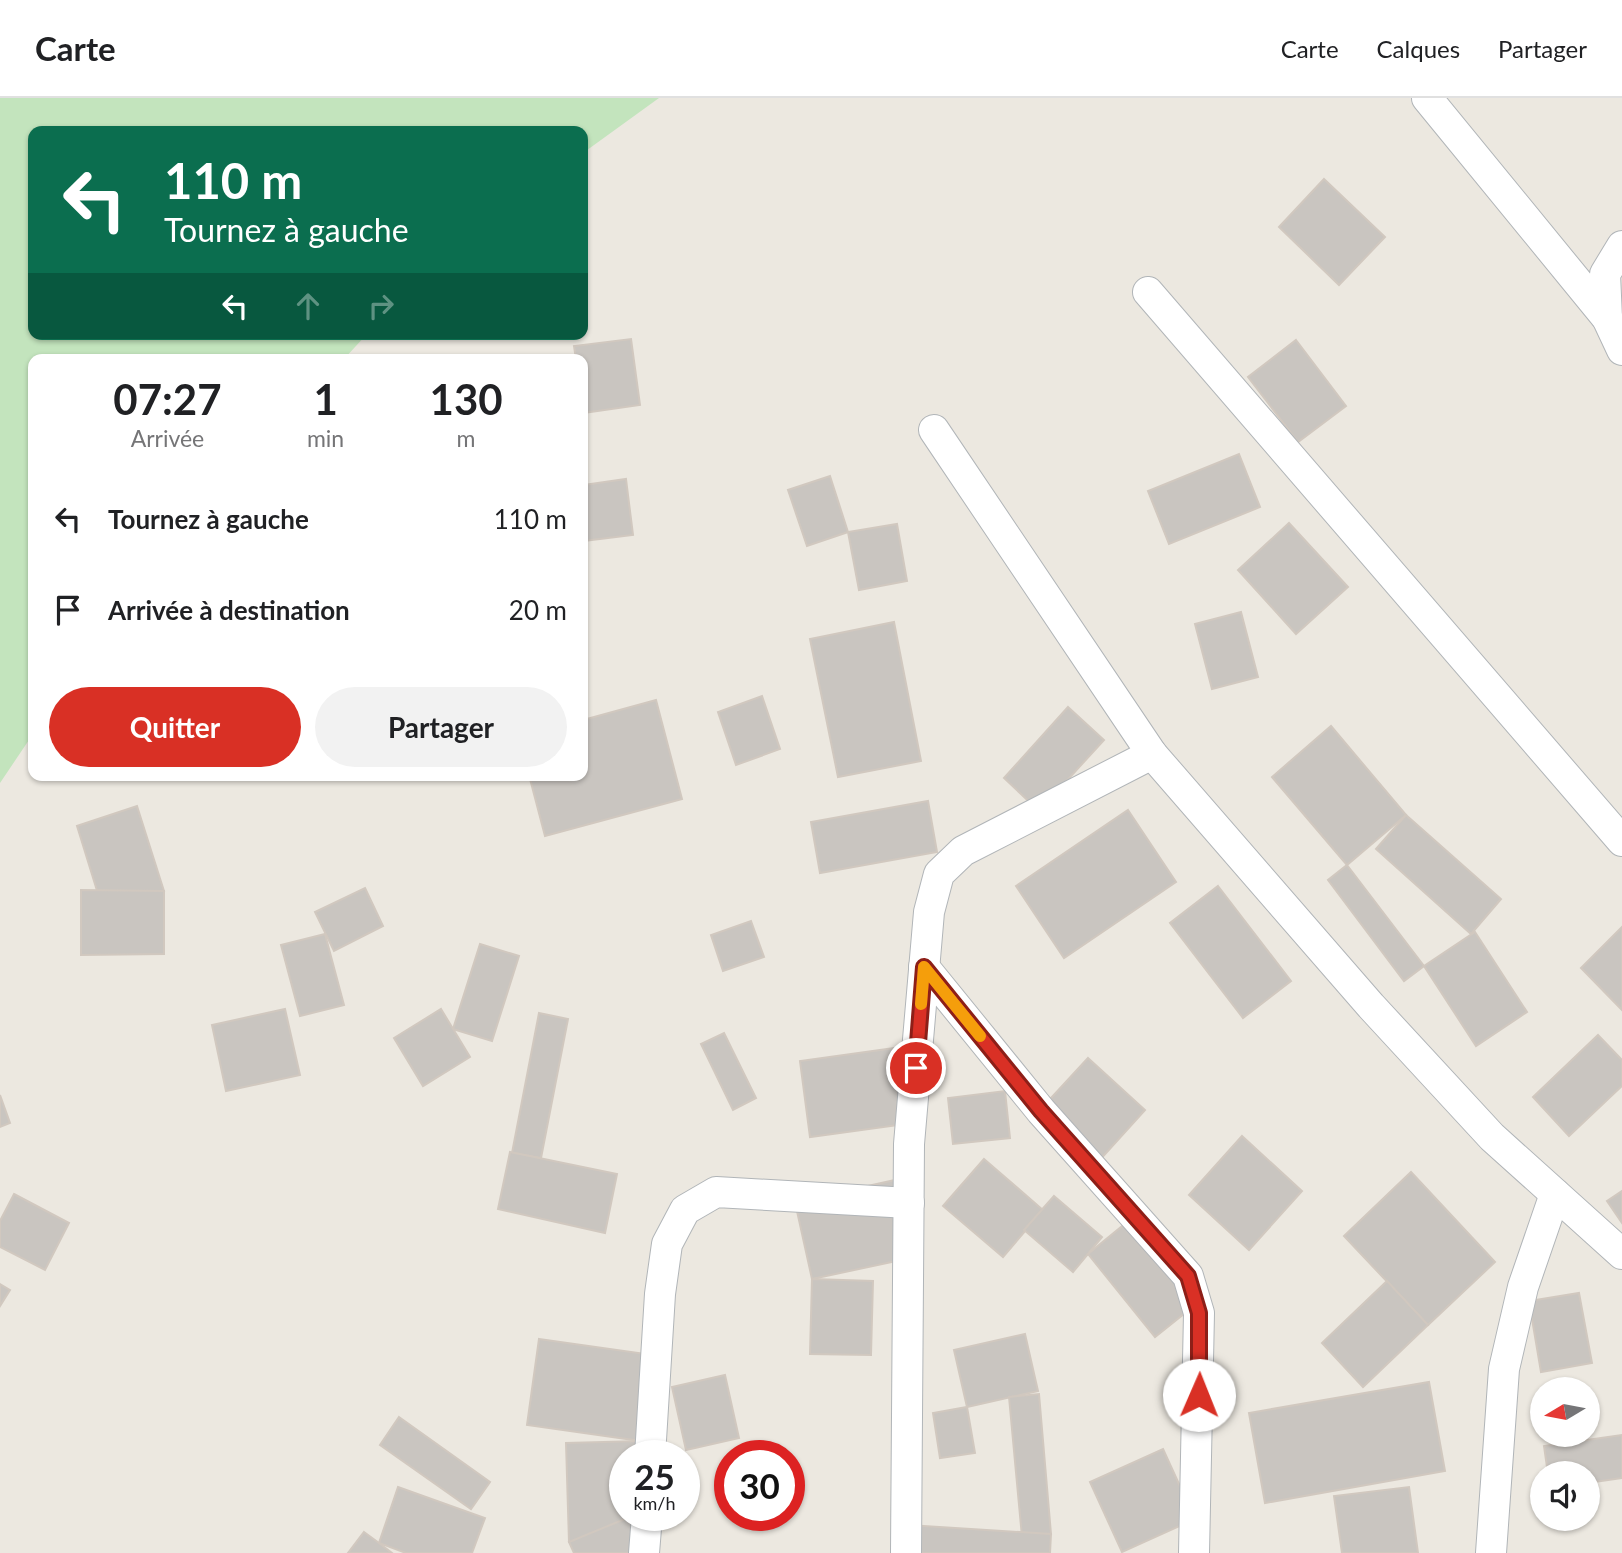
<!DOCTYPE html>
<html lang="fr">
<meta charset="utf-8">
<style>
body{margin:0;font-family:Lato,sans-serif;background:#f2f2f2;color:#202124;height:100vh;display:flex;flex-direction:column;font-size:26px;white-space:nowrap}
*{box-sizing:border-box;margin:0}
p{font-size:23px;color:#757577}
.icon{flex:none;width:38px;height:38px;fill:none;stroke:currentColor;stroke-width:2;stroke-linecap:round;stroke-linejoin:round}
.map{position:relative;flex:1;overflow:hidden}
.details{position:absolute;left:28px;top:256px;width:560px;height:427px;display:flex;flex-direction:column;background:#fff;border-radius:14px;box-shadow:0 2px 5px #0004}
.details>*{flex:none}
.top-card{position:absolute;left:28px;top:28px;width:560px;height:214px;border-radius:14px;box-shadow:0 2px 5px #0004;background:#0b6e4f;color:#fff;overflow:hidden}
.needle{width:46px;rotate:260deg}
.tools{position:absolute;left:1530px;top:1279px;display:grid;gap:14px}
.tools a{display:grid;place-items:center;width:70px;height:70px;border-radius:50%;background:#fff;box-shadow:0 2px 5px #0004;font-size:35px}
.speed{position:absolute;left:609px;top:1342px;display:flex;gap:14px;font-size:35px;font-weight:700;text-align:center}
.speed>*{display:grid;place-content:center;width:91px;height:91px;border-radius:50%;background:#fff;box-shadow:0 2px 5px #0004;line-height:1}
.speed small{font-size:18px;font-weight:400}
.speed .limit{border:10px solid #d22;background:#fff;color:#111}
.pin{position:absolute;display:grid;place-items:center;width:60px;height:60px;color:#fff;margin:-30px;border:4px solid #fff;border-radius:50%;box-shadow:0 2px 7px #0007}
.me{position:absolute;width:77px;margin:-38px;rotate:1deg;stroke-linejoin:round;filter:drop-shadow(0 0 5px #0008)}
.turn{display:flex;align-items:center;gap:24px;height:147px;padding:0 21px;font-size:32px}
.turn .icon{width:91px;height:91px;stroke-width:2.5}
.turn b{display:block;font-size:49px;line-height:60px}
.lanes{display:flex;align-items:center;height:66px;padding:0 21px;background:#0003;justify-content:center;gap:35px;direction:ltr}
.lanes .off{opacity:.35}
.eta{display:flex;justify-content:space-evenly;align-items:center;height:119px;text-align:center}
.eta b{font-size:42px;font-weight:700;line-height:49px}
.button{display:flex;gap:14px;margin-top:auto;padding:14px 21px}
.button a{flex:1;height:80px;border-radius:42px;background:#d93025;color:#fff;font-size:28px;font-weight:700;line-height:80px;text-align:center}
.button a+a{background:#f2f2f2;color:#202124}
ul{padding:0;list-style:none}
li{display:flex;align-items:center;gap:21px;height:91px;padding:0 21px}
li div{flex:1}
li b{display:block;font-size:26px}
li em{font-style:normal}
header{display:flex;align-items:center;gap:42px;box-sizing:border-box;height:98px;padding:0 35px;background:#fff;border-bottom:2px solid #e0e0e0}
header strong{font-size:33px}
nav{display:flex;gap:38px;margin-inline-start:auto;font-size:24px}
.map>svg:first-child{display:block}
.green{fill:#c3e4bd}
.building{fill:#c9c5c0;stroke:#d1c8bf;stroke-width:2}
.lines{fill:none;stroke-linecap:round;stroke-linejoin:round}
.street-casing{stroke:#b1b5b8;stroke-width:32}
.street{stroke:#fff;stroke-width:30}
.route-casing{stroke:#8d1f18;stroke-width:18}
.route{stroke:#d93025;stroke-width:12}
.slow{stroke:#f59e0b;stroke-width:12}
</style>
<header>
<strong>Carte</strong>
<nav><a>Carte</a><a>Calques</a><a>Partager</a></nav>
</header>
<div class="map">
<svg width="1622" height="1455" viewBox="0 0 1622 1455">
<rect width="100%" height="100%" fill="#ece8e0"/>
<polygon class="green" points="0,0 659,0 583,55 583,33 33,33 33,236 367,236 344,261 33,261 33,636 0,685"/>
<g class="building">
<polygon points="1324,81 1385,139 1339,187 1279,129"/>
<polygon points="631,241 640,307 583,315 583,261 576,261 574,248"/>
<polygon points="1296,242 1346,308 1298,344 1248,279"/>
<polygon points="1239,356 1260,409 1169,446 1148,393"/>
<polygon points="830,378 848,434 807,448 788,392"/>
<polygon points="626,381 633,437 583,443 583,387"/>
<polygon points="1289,425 1348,489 1296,536 1238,472"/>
<polygon points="897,426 907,483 859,492 848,434"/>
<polygon points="1241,514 1258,579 1212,591 1195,526"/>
<polygon points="894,524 921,663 838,679 810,541"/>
<polygon points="583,573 585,573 586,648 583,648"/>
<polygon points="762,598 780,651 736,667 718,614"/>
<polygon points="656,602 682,701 545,738 529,677 583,677 583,622"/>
<polygon points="1068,609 1104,642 1039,713 1004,680"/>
<polygon points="1331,628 1406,717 1347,767 1272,679"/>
<polygon points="928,703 937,754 820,775 811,724"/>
<polygon points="137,708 164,793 103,812 77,728"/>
<polygon points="1128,712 1176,784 1064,860 1016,788"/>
<polygon points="1406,717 1501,801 1471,836 1376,751"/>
<polygon points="1347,767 1424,868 1404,883 1328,782"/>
<polygon points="1218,788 1291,883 1243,920 1170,825"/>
<polygon points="365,790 383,828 334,853 315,814"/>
<polygon points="81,792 164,793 164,856 81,857"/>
<polygon points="751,823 764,859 723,873 711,837"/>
<polygon points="1622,829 1622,912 1581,870"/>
<polygon points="1475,834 1527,914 1476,948 1424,868"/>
<polygon points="325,836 344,907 300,918 281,847"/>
<polygon points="480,846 519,858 492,943 453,931"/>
<polygon points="285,911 300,977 226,993 212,927"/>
<polygon points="441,911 470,959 423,988 394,940"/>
<polygon points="539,915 568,921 541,1060 512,1055"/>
<polygon points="724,935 756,1000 733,1012 701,946"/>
<polygon points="1598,937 1622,962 1622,988 1569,1038 1533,999"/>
<polygon points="895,950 906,1026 810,1039 800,963"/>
<polygon points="1088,960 1145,1012 1097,1065 1040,1012"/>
<polygon points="1005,993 1010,1040 953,1046 948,1000"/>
<polygon points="0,997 10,1025 0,1029"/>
<polygon points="1242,1038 1302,1093 1249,1152 1189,1097"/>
<polygon points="510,1054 617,1076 605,1135 498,1111"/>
<polygon points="984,1061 1043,1112 1003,1159 943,1108"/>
<polygon points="1411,1074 1495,1164 1428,1227 1344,1138"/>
<polygon points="904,1080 920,1158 812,1181 795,1104"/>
<polygon points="1622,1093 1622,1125 1607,1103"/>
<polygon points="14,1096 69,1125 45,1172 0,1149 0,1123"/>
<polygon points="1054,1098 1102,1139 1073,1174 1024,1132"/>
<polygon points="1137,1116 1205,1199 1155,1239 1088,1156"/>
<polygon points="812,1181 873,1183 871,1257 810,1256"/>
<polygon points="1387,1183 1428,1227 1363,1289 1322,1245"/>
<polygon points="0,1186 10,1192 0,1208"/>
<polygon points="1579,1195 1592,1265 1541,1274 1529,1203"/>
<polygon points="1025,1236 1038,1293 967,1309 954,1252"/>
<polygon points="539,1241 653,1257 641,1343 527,1327"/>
<polygon points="725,1277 739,1340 686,1352 672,1289"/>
<polygon points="1429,1284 1445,1373 1265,1405 1249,1315"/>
<polygon points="1039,1296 1051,1436 1022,1439 1009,1299"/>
<polygon points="967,1309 975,1355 940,1360 933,1315"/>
<polygon points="399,1319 490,1384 471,1411 380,1347"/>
<polygon points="1622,1337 1622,1380 1587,1385 1587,1376 1548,1376 1544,1348"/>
<polygon points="641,1343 642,1358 625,1358 625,1418 645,1418 646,1441 569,1444 566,1345"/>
<polygon points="1163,1351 1195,1421 1122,1454 1090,1384"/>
<polygon points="398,1389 485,1420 472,1455 406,1455 379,1445"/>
<polygon points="1409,1389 1418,1455 1342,1455 1334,1398"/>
<polygon points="632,1418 651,1455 574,1455 569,1444"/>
<polygon points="908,1427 1051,1436 1050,1455 906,1455"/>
<polygon points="364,1434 379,1445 392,1455 348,1455"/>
</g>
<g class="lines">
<g class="street-casing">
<g id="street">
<polyline points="1427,0 1607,220 1622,252"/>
<polyline points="1148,194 1622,743"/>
<polyline points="1607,220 1605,176 1622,148"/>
<polyline points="934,332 1152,656 1371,908 1492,1039 1622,1156"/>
<polyline points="924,869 1041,1013 1188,1178 1199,1215 1194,1455"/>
<polyline points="650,1358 660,1196 667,1146 685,1112 716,1094 909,1105"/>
<polyline points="644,1455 647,1418"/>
<polyline points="906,1455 909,1046 929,814 939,776 963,753 1152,656"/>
<polyline points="1491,1455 1504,1271 1523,1189 1555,1096"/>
</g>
</g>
<use href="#street" class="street"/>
</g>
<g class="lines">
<g class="route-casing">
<polyline id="route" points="916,970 924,869 1041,1013 1188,1178 1199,1215 1199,1297"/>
</g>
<use href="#route" class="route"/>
<polyline class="slow" points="921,906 924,869 980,938"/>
</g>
</svg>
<div class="tools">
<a><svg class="needle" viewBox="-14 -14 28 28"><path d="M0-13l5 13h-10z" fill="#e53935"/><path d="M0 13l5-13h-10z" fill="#757577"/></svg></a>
<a><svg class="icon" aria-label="sound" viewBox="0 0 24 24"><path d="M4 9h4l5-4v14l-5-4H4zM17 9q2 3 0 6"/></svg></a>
</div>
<div class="speed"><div>25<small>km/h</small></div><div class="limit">30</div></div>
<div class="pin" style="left:916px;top:970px;background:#d93025"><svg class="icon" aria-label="arrive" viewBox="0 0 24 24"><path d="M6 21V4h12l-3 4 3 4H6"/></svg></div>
<svg class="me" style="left:1199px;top:1297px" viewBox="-20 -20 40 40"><circle r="19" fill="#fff"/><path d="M0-13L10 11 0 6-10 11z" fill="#d93025"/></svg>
<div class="top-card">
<div class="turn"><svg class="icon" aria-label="left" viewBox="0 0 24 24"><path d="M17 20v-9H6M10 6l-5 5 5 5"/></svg><div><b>110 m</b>Tournez à gauche</div></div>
<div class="lanes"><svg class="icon" aria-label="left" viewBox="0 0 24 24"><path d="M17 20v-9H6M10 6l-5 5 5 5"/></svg><svg class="icon off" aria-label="ahead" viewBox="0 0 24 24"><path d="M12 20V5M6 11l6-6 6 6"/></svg><svg class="icon off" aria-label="right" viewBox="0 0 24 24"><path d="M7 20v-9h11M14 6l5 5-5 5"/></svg></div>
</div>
<section class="details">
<div class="eta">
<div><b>07:27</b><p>Arrivée</p></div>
<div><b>1</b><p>min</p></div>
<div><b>130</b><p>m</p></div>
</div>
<ul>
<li><svg class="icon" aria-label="left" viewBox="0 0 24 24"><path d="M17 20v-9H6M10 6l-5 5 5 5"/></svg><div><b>Tournez à gauche</b></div><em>110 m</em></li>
<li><svg class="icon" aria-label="arrive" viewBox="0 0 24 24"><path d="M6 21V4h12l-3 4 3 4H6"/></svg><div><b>Arrivée à destination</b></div><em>20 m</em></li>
</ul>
<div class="button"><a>Quitter</a><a>Partager</a></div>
</section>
</div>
